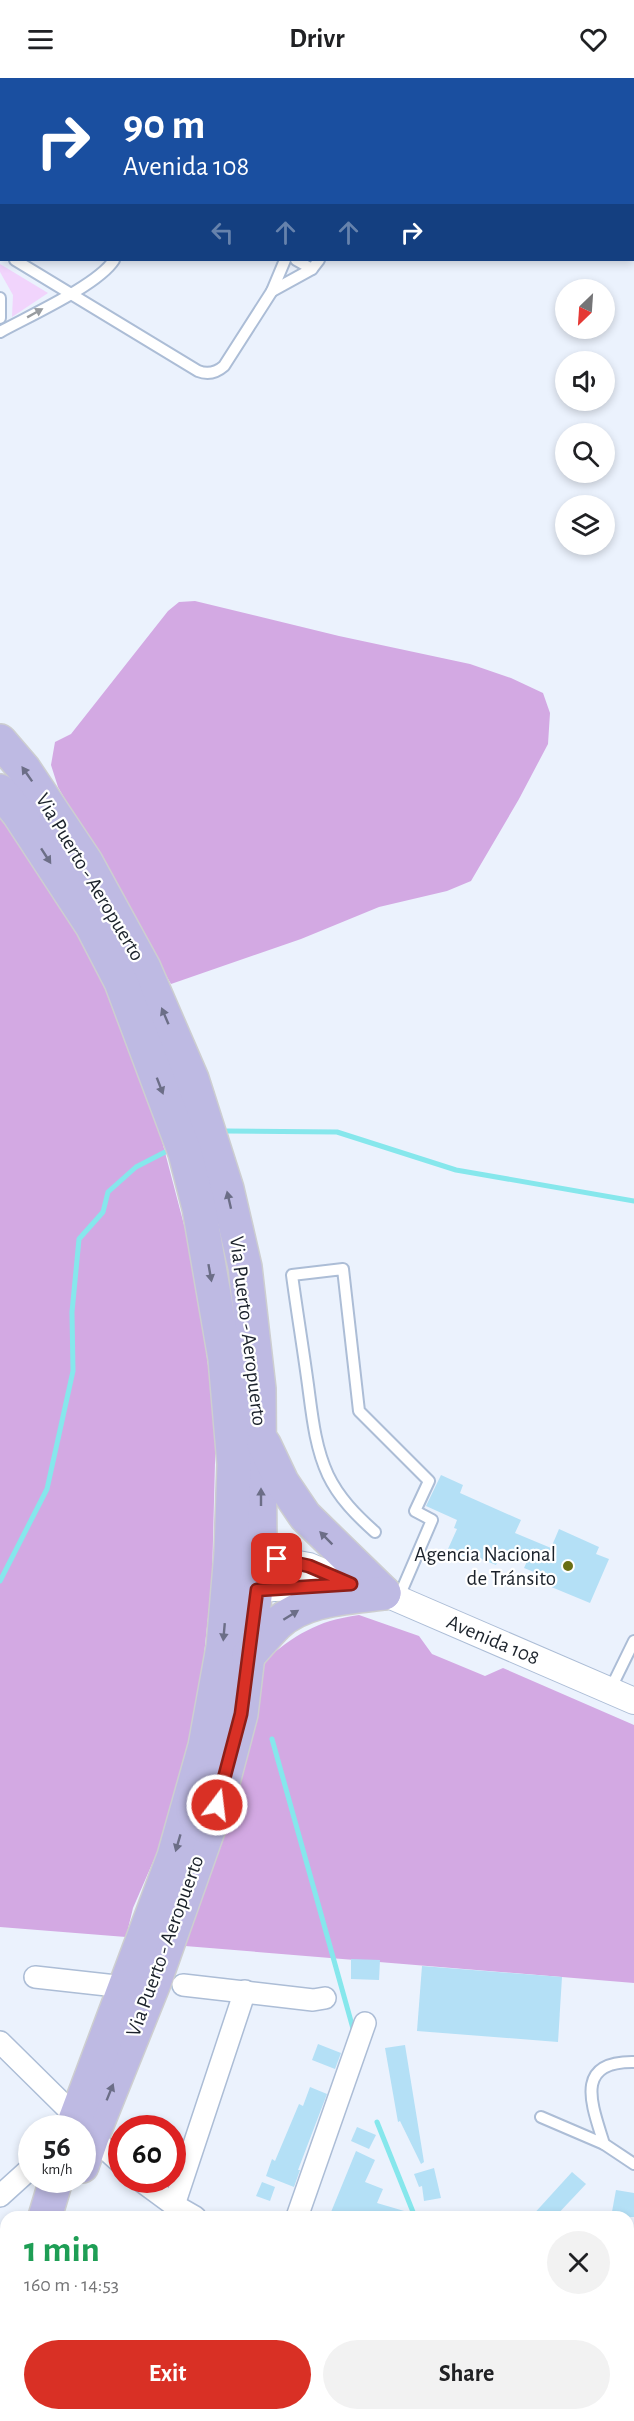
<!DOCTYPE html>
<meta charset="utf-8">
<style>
body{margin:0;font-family:"Alegreya Sans",sans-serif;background:#f2f2f2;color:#202124;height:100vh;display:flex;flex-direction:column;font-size:22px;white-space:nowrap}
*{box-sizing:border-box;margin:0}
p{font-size:20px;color:#757577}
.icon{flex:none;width:33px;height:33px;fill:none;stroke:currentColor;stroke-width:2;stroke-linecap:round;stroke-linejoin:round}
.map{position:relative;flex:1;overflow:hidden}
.panel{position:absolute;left:0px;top:2133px;width:634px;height:210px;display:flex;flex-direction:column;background:#fff;border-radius:18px 18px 0 0;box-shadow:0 3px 9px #0003}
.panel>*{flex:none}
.hud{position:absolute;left:0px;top:0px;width:634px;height:183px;box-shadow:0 3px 9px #0003;background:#1a4fa0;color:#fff;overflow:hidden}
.needle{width:39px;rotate:205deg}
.controls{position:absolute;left:555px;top:201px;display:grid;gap:12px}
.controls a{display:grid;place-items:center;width:60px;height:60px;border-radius:50%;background:#fff;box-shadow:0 3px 9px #0003;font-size:30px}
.speed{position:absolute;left:18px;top:2037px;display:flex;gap:12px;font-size:30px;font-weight:700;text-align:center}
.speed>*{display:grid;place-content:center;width:78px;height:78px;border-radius:50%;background:#fff;box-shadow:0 3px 9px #0003;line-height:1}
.speed small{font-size:15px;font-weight:400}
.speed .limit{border:9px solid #d22;background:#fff;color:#111}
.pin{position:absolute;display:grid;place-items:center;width:51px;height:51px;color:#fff;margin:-26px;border-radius:12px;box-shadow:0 3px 9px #0006}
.me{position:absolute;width:66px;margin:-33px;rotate:15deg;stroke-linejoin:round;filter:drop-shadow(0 0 4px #0008)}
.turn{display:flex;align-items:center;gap:21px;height:126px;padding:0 24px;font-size:27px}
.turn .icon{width:78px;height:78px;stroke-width:2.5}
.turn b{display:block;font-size:42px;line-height:51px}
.lanes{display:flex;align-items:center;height:57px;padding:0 24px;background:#0003;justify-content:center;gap:30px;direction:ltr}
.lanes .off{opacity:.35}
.round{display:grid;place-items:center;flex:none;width:63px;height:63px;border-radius:32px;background:#f2f2f2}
.head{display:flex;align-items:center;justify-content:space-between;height:102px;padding:0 24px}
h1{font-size:36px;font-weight:700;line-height:45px;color:#1e9e55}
.cta{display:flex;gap:12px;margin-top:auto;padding:12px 24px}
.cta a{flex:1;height:69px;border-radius:36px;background:#d93025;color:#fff;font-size:24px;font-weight:700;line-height:69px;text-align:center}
.cta a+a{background:#f2f2f2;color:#202124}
header{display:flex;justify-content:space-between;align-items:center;height:78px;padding:0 24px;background:#fff;font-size:27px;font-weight:700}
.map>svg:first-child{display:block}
.green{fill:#f1d4fc}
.forest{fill:#d3a9e3}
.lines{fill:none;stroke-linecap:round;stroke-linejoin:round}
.stream{stroke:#86e7ec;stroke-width:5}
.building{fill:#b4e0f6}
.service-casing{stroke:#acbdd6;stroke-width:14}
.minor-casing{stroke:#acbdd6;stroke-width:24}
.tertiary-casing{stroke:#acbdd6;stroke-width:28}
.secondary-casing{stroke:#acbdd6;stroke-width:32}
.primary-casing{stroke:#cdced0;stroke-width:36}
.service{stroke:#fff;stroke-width:10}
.minor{stroke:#fff;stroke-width:21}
.tertiary{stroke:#fff;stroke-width:26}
.secondary{stroke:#dedcf1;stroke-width:28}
.primary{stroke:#bebae3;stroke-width:33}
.oneway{fill:#989ca0}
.oneway2{fill:#6c6e87}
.route-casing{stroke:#8d1f18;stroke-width:15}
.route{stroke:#d93025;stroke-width:10}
.poi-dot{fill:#6a6f14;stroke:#fff;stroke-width:2}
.labels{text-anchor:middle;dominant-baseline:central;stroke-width:4.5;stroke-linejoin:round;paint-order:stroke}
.street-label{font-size:21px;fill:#1b222b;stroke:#fff}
.poi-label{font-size:21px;fill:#1b222b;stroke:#fff;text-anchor:end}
</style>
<header><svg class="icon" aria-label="menu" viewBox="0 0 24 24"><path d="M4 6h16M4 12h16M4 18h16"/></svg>Drivr<svg class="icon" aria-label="heart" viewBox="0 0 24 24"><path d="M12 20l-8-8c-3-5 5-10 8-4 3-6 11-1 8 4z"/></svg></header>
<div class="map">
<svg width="634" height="2343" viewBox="0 0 634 2343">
<rect width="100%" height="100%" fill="#ebf2fd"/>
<polygon class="green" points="0,186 48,215 12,239 13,217 0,194"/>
<g class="forest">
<polygon points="195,523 339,558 470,586 511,600 543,615 550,635 548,666 519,721 471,803 447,813 379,829 301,861 171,906 58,709 51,687 55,664 71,656 168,533 179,524"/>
<polygon points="0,734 55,813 109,916 156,1040 194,1185 216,1346 212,1501 202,1596 183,1695 162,1763 133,1830 126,1859 0,1849"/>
<path d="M359,1537L419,1558L432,1576L485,1598L503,1590L634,1647V1905L185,1868L213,1790L236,1716L262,1584C296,1557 315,1543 359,1537Z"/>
</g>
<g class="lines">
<g class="stream">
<polyline points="227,1053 337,1054 456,1092 634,1123"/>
<polyline points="0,1503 47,1411 73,1293 72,1234 79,1161 103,1134 108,1114 136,1089 169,1072"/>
<polyline points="272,1661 354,1954"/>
<polyline points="377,2044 415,2139"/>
<polyline points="404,2343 407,2337"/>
</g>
</g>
<g class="building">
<polygon points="441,1397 463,1407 460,1415 521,1442 515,1455 551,1470 559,1451 599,1469 596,1476 609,1481 590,1525 532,1501 534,1494 524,1490 528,1481 503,1471 496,1487 479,1480 477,1484 448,1471 457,1451 454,1450 457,1442 426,1428"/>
<polygon points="351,1881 380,1882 379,1902 351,1901"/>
<polygon points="422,1888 562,1899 558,1964 417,1953"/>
<polygon points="318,1966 341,1975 335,1991 312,1982"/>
<polygon points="405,1967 424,2084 421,2086 400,2043 398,2044 385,1970"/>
<polygon points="310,2009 327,2016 298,2092 300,2092 294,2109 266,2098 272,2081 275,2083 299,2026 303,2028"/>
<polygon points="357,2049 376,2057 369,2071 351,2063"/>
<polygon points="356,2073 375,2082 365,2104 383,2111 377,2125 411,2135 410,2139 329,2139"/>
<polygon points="434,2090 441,2120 424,2123 422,2108 419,2109 414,2096"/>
<polygon points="572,2094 586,2106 555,2139 531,2139"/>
<polygon points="262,2104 275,2109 270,2123 256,2118"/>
<polygon points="616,2112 634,2115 634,2139 611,2139"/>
</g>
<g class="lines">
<g class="service-casing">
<g id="service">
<polyline points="174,0 177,2"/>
<polyline points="325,0 326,2"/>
<polyline points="344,2 344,0"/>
<polyline points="0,173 2,173"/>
<path d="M15,182L198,293C208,297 216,295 224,288L272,213L285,182"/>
<polyline points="296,182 312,191"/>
<polyline points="272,213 312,191 319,182"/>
<polyline points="0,220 0,240"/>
<path d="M0,254C29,238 98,207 114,182"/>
<path d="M375,1454C356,1437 339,1420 328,1397C315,1369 312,1337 308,1307C303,1270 297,1234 292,1197L343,1191L359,1333L429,1403L415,1433L432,1442L398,1521"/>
<polyline points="610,1612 634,1563"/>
<polyline points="541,2039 604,2066 634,2086"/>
<path d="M604,2066C592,2027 573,1983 634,1984"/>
</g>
</g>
<g class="minor-casing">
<g id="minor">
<polyline points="35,1899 125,1909"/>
<polyline points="183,1907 313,1922 325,1920"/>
<polyline points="0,1964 75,2038"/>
<polyline points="92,2059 122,2086"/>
<polyline points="140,2102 174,2127 195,2139"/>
<polyline points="0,2118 32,2089"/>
<polyline points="174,2127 245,1913"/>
<polyline points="297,2139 365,1945"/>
<polyline points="628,2299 634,2301"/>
<polyline points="305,2343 311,2337"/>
<polyline points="462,2343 465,2337"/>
</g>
</g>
<g class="tertiary-casing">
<g id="tertiary">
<polyline points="243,1476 309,1488 351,1506 384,1515 634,1623"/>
<polyline points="238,1510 257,1511 348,1506"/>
</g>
</g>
<g class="secondary-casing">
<g id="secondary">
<polyline points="547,0 548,2"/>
<polyline points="594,0 595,2"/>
<polyline points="401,1 401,0"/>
<polyline points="443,2 447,0"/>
<polyline points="633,47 634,49"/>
<polyline points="633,116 634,118"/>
</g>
</g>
<g class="primary-casing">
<g id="primary">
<polyline points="0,663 24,691 86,784 144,890 192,1001 227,1111 245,1189 259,1311 260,1477 241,1636 217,1727 154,1905 92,2059 82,2088"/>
<polyline points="0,713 18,735 92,848 121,904 185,1075 199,1130 225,1281 234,1386 231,1475 223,1569 205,1668 174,1778 72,2050"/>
<polyline points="264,1366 282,1404 305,1438 384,1515"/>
<path d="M249,1577C258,1567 267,1556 277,1546C305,1520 349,1520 384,1515"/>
<polyline points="45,2139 56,2102"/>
<polyline points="0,2325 6,2292"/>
<polyline points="26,2343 27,2337"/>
</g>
</g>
<use href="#service" class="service"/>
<use href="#minor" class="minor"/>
<use href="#tertiary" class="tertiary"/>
<use href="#secondary" class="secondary"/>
<use href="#primary" class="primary"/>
</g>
<defs><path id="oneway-solid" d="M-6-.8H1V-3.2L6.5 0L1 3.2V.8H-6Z" transform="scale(1.5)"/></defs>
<use class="oneway" href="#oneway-solid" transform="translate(35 235) rotate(-29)"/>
<g class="oneway2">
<use href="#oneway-solid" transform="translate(27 696) rotate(-125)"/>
<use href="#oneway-solid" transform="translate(46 778) rotate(57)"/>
<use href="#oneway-solid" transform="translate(165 938) rotate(-113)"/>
<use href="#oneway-solid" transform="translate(160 1008) rotate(69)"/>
<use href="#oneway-solid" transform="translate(229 1122) rotate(-103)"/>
<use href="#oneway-solid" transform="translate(210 1195) rotate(80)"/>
<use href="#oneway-solid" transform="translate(261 1419) rotate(-90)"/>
<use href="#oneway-solid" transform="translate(326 1460) rotate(-135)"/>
<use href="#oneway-solid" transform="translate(291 1537) rotate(-32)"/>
<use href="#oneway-solid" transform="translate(224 1554) rotate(95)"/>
<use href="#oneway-solid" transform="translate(178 1765) rotate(106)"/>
<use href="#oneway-solid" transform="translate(110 2014) rotate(-68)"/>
</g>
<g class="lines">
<g class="route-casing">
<polyline id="route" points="217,1727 241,1636 257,1512 351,1506 309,1488 277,1481"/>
</g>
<use href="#route" class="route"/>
</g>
<circle class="poi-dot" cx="568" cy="1488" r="6"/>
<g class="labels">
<g class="street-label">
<text transform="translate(90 799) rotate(59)">Via Puerto - Aeropuerto</text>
<text transform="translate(248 1253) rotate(83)">Via Puerto - Aeropuerto</text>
<text transform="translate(493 1562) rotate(23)">Avenida 108</text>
<text transform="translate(165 1868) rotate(-70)">Via Puerto - Aeropuerto</text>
</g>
<g class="poi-label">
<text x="556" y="1476">Agencia Nacional<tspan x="556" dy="24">de Tránsito</tspan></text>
</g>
</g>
</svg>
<div class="controls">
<a><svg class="needle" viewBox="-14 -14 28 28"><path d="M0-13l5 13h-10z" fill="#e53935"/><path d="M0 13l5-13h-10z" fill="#757577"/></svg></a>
<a><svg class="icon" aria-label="sound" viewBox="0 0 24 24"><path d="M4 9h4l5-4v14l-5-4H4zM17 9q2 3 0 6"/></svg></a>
<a><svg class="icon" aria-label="search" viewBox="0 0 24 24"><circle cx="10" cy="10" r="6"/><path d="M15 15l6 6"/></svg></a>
<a><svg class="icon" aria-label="layers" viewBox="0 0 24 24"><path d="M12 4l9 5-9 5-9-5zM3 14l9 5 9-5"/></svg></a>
</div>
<div class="speed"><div>56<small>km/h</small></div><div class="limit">60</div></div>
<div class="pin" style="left:277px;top:1481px;background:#d93025"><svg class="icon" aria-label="arrive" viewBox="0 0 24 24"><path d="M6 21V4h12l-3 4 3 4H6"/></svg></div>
<svg class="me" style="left:217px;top:1727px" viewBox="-20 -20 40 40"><circle r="17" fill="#d93025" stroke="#fff" stroke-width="3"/><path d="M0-11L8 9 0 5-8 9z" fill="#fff"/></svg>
<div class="hud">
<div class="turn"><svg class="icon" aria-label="right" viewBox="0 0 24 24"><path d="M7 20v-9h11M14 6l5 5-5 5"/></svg><div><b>90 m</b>Avenida 108</div></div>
<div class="lanes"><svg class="icon off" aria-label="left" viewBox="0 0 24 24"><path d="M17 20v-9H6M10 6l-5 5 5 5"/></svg><svg class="icon off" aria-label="ahead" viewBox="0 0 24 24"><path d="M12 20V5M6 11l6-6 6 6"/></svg><svg class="icon off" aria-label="ahead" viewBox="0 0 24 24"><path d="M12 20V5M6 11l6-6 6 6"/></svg><svg class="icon" aria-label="right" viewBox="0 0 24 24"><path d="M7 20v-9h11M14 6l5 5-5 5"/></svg></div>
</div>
<section class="panel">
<div class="head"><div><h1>1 min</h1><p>160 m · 14:53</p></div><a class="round"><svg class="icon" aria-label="close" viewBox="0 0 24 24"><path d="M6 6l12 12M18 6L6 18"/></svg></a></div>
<div class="cta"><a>Exit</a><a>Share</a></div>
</section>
</div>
